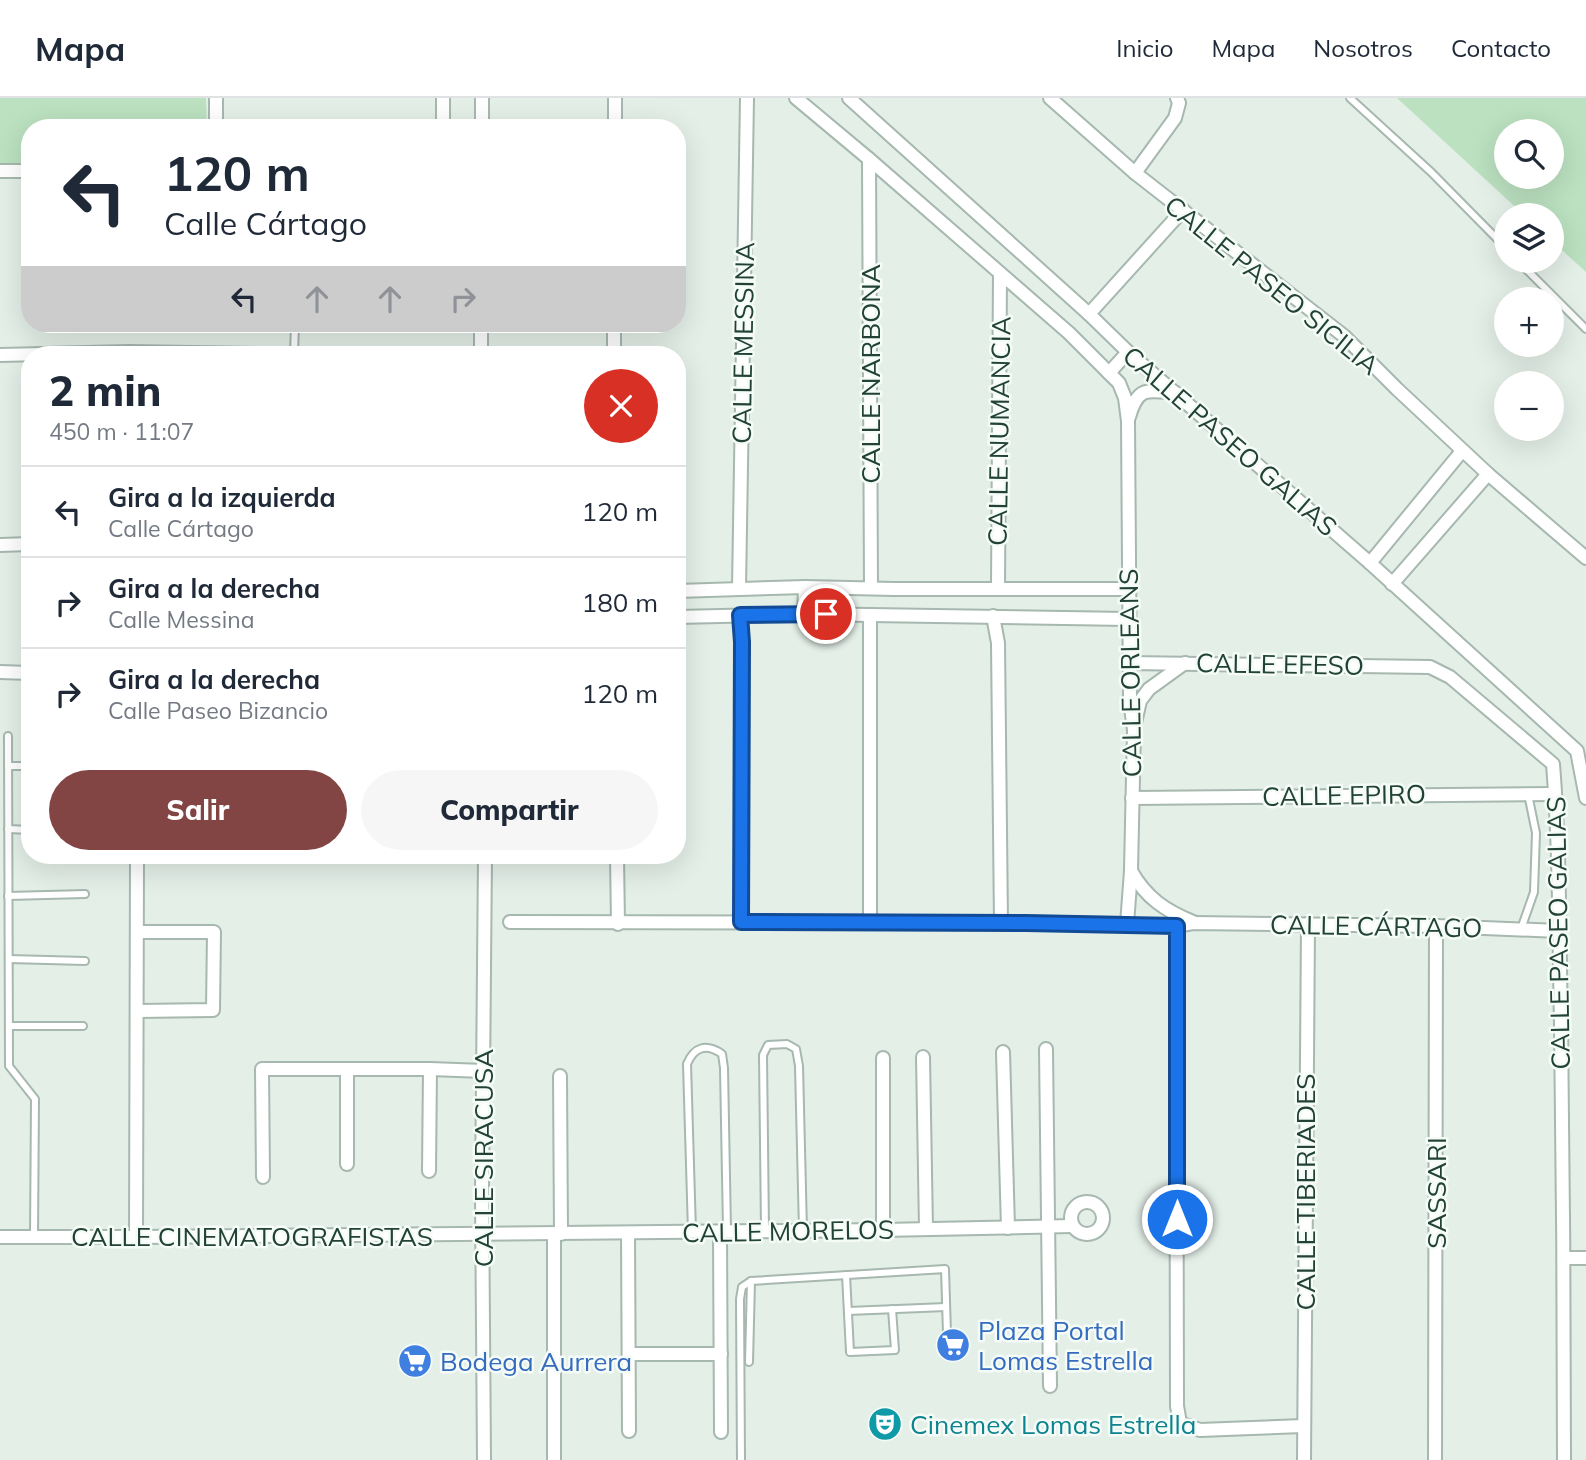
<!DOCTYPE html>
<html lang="es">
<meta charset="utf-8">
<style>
body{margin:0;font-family:Mulish,sans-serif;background:#f6f6f7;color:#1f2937;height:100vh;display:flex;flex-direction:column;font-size:26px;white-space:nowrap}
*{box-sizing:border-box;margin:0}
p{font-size:23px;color:#747a83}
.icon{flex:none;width:38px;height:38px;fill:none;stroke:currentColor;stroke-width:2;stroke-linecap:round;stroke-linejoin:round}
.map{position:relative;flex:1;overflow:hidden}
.details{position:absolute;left:21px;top:248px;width:665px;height:518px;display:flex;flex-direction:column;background:#fff;border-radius:28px;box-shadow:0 7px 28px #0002}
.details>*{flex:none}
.guide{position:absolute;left:21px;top:21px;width:665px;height:214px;border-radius:28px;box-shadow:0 7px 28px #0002;background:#fff;color:#1f2937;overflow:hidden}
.tools{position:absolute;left:1494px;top:21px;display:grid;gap:14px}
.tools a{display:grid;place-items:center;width:70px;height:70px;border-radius:50%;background:#fff;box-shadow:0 7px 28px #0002;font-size:35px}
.pin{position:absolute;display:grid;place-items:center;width:60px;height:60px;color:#fff;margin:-30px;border:4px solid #fff;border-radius:50%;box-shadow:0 2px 7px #0007}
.me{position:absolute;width:77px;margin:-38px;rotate:0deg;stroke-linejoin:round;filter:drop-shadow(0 0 5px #0008)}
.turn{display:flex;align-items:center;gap:24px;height:147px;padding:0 28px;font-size:32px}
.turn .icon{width:91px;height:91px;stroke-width:2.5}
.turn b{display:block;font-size:49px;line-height:60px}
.lanes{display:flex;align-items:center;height:66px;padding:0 28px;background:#0003;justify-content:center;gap:35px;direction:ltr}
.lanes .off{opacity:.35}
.round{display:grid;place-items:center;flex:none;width:74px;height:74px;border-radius:37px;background:#f6f6f7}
.overview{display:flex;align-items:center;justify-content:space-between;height:119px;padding:0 28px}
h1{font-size:42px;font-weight:800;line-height:52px}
.cta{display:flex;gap:14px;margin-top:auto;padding:14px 28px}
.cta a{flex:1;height:80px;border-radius:42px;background:#834444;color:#fff;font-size:28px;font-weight:800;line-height:80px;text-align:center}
.cta a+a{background:#f6f6f7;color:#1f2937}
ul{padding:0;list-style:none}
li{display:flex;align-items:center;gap:21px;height:91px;padding:0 28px;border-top:2px solid #e0e1e3}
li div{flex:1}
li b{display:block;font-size:26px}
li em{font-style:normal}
header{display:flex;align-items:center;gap:42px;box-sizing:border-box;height:98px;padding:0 35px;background:#fff;border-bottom:2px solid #e0e1e3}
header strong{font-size:33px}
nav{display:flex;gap:38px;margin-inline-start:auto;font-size:24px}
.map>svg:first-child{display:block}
.green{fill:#bbe1c0;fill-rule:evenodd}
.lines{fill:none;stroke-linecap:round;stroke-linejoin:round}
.lane-casing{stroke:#a6b8af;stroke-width:10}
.street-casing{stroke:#a6b8af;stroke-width:16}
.lane{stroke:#fff;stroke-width:6}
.street{stroke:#fff;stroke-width:12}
.route-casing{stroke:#114b97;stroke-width:18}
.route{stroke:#1a73e8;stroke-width:12}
.labels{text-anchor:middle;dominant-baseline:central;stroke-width:5;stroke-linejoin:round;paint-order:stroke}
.street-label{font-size:26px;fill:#214235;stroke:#f5fbf7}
.shop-label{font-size:26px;fill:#366cbe;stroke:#f5fbf7;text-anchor:start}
.culture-label{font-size:26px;fill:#0d838f;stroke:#f5fbf7;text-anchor:start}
</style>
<header>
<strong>Mapa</strong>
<nav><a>Inicio</a><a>Mapa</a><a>Nosotros</a><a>Contacto</a></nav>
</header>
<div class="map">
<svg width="1586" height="1362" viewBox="0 0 1586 1362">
<rect width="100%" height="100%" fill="#e4efe8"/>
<g class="green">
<polygon points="0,0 206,0 207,30 30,30 30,68 0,68"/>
<path d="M1397,0H1586V174L1552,143V117H1524ZM1507,33H1552V79H1507Z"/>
</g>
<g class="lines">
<g class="lane-casing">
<g id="lane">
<polyline points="1350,0 1431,74 1507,151"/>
<polyline points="1518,163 1586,231"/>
<polyline points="294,256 295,226"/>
<polyline points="8,638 9,968 35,1001 34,1138"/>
<polyline points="8,668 30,668"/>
<polyline points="8,731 30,732"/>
<polyline points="8,798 85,796"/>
<polyline points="1521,831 1534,794 1536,735 1528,696"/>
<polyline points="9,861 85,863"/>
<polyline points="9,928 83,928"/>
<polyline points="765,1133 763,957 768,947 787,946 796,951 799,968 803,1133"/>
<path d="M692,1134L687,966C694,949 706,945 722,956L724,970L727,1132"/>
<polyline points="846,1177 850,1254 895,1252 892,1211"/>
<polyline points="848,1213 946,1209"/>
<polyline points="749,1264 751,1183 945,1171 947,1235"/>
<polyline points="741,1362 740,1201 742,1189 751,1183"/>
</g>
</g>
<g class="street-casing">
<g id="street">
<polyline points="482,0 482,30"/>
<polyline points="796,0 869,61 1069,235 1119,285 1125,300 1128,323 1130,602 1134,632 1131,773 1127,826"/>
<polyline points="849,0 1089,216 1128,254 1370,465 1577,653 1586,700"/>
<polyline points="1050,0 1135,75 1344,238 1397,291 1488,376 1586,460"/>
<polyline points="216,30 216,0"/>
<polyline points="443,30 443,0"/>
<polyline points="615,30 615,0"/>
<polyline points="869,61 871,490"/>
<polyline points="0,73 30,73"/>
<polyline points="1135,75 1175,20 1179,5 1177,0"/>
<polyline points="1089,216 1183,112"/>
<polyline points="0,257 129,254 317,257"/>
<polyline points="481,257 481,226"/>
<polyline points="614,257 614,226"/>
<polyline points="1109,275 1128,254"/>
<path d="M1129,319C1138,288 1147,292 1176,295"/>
<polyline points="0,447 30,446"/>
<polyline points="1370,465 1462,353"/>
<polyline points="1392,486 1488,376"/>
<polyline points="739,490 747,0"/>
<polyline points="998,490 1000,177"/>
<polyline points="677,493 805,489 894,491 1128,491"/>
<polyline points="804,516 805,489"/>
<polyline points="740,518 742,544 741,824"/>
<polyline points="993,518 998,545 1001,825"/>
<polyline points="677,519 804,516 1128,521"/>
<path d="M1129,565L1430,569L1450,579L1553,666C1560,752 1559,839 1561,926C1563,1071 1564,1217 1564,1362"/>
<polyline points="0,574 30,575"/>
<polyline points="1135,625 1140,603 1149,591 1185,565"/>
<polyline points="1132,700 1555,696"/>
<polyline points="617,758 618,826"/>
<path d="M1131,773C1146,800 1166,813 1193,824"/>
<polyline points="510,824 1001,825 1127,826 1151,828 1176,828 1193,825 1436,828 1559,833"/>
<polyline points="870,825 870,517"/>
<polyline points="1176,828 1177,1308 1180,1325 1200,1332 1303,1328"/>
<polyline points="137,913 213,912 214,834 137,834"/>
<polyline points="1046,951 1050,1288"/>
<polyline points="1003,954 1008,1130"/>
<polyline points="923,959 926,1131"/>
<polyline points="883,960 883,1132"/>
<polyline points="347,971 347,1066"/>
<polyline points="560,978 561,1136"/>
<polyline points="429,1073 430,971"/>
<polyline points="263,1079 262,971 430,971 484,973"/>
<circle cx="1087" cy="1120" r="16"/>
<polyline points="720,1134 721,1334"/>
<polyline points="628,1135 629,1333"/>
<polyline points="554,1136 554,1362"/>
<polyline points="0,1139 136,1139 883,1132 1072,1128"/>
<polyline points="136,1139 137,758"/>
<polyline points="1564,1160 1586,1160"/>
<polyline points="629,1256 721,1256"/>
<polyline points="484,1362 482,1095 485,758"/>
<polyline points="1304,1362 1308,826"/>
<polyline points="1435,1362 1436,828"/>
</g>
</g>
<use href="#lane" class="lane"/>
<use href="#street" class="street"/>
</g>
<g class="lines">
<g class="route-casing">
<polyline id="route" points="826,516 740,517 742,544 741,824 1026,825 1177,828 1177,1121"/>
</g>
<use href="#route" class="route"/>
</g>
<defs>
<g id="supermarket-disc" transform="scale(1.75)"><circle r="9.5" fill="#3f7fe0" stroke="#f5fbf7"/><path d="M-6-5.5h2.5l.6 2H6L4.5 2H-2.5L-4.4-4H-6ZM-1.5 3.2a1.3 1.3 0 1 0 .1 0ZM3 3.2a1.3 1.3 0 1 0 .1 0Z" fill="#fff"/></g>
<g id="theatre-disc" transform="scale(1.75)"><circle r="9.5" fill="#0f9aa8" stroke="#f5fbf7"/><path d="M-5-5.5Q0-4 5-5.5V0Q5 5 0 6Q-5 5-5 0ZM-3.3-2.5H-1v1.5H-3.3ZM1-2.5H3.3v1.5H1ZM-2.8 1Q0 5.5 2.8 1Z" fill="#fff"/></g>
</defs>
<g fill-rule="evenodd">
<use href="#supermarket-disc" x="953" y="1247"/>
<use href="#supermarket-disc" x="415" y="1263"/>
<use href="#theatre-disc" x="885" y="1326"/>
</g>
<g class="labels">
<g class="street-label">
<text transform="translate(1272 187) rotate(39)">CALLE PASEO SICILIA</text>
<text transform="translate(743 245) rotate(-89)">CALLE MESSINA</text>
<text transform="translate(870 276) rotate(-90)">CALLE NARBONA</text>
<text transform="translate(999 333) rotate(-89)">CALLE NUMANCIA</text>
<text transform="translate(1230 343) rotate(41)">CALLE PASEO GALIAS</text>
<text transform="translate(1280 566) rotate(1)">CALLE EFESO</text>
<text transform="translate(1130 575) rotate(-91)">CALLE ORLEANS</text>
<text transform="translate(1344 697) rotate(-1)">CALLE EPIRO</text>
<text transform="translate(1376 828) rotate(1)">CALLE CÁRTAGO</text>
<text transform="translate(1558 835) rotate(-91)">CALLE PASEO GALIAS</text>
<text transform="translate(483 1060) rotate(-90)">CALLE SIRACUSA</text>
<text transform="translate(1305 1094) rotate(-90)">CALLE TIBERIADES</text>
<text transform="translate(1436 1095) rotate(-90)">SASSARI</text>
<text transform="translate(788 1133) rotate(-1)">CALLE MORELOS</text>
<text x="252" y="1138">CALLE CINEMATOGRAFISTAS</text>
</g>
<g class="shop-label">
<text x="978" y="1232">Plaza Portal<tspan x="978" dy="30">Lomas Estrella</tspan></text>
<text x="440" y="1263">Bodega Aurrera</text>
</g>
<g class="culture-label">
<text x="910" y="1326">Cinemex Lomas Estrella</text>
</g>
</g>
</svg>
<div class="tools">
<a><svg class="icon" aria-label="search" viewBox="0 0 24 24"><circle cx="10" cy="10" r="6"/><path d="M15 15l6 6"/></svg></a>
<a><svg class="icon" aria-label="layers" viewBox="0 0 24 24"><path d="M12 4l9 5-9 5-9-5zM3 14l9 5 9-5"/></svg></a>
<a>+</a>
<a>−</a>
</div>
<div class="pin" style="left:826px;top:516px;background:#d93025"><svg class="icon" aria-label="arrive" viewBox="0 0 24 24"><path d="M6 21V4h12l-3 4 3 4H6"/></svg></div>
<svg class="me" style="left:1177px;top:1121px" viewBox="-20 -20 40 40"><circle r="17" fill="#1a73e8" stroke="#fff" stroke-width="3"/><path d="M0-11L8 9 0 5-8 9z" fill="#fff"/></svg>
<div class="guide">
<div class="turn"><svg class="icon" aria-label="left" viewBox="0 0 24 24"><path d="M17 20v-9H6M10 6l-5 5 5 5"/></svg><div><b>120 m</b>Calle Cártago</div></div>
<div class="lanes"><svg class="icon" aria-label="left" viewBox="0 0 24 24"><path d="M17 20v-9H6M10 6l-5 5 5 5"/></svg><svg class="icon off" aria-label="ahead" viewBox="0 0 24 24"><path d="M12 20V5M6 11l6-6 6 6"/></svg><svg class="icon off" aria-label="ahead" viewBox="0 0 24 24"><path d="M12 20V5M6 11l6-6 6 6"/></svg><svg class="icon off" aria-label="right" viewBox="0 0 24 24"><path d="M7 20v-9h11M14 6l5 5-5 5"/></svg></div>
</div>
<section class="details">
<div class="overview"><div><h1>2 min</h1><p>450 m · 11:07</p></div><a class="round" style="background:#d93025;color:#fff"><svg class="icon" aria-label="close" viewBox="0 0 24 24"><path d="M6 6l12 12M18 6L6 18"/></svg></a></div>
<ul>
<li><svg class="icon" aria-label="left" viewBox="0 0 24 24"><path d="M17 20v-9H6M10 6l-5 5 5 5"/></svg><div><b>Gira a la izquierda</b><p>Calle Cártago</p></div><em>120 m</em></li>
<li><svg class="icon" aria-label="right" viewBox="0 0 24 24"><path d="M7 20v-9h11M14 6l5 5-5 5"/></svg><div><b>Gira a la derecha</b><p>Calle Messina</p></div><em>180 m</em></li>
<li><svg class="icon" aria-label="right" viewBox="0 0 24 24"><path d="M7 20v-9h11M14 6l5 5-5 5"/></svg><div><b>Gira a la derecha</b><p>Calle Paseo Bizancio</p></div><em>120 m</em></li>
</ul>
<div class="cta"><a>Salir</a><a>Compartir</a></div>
</section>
</div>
